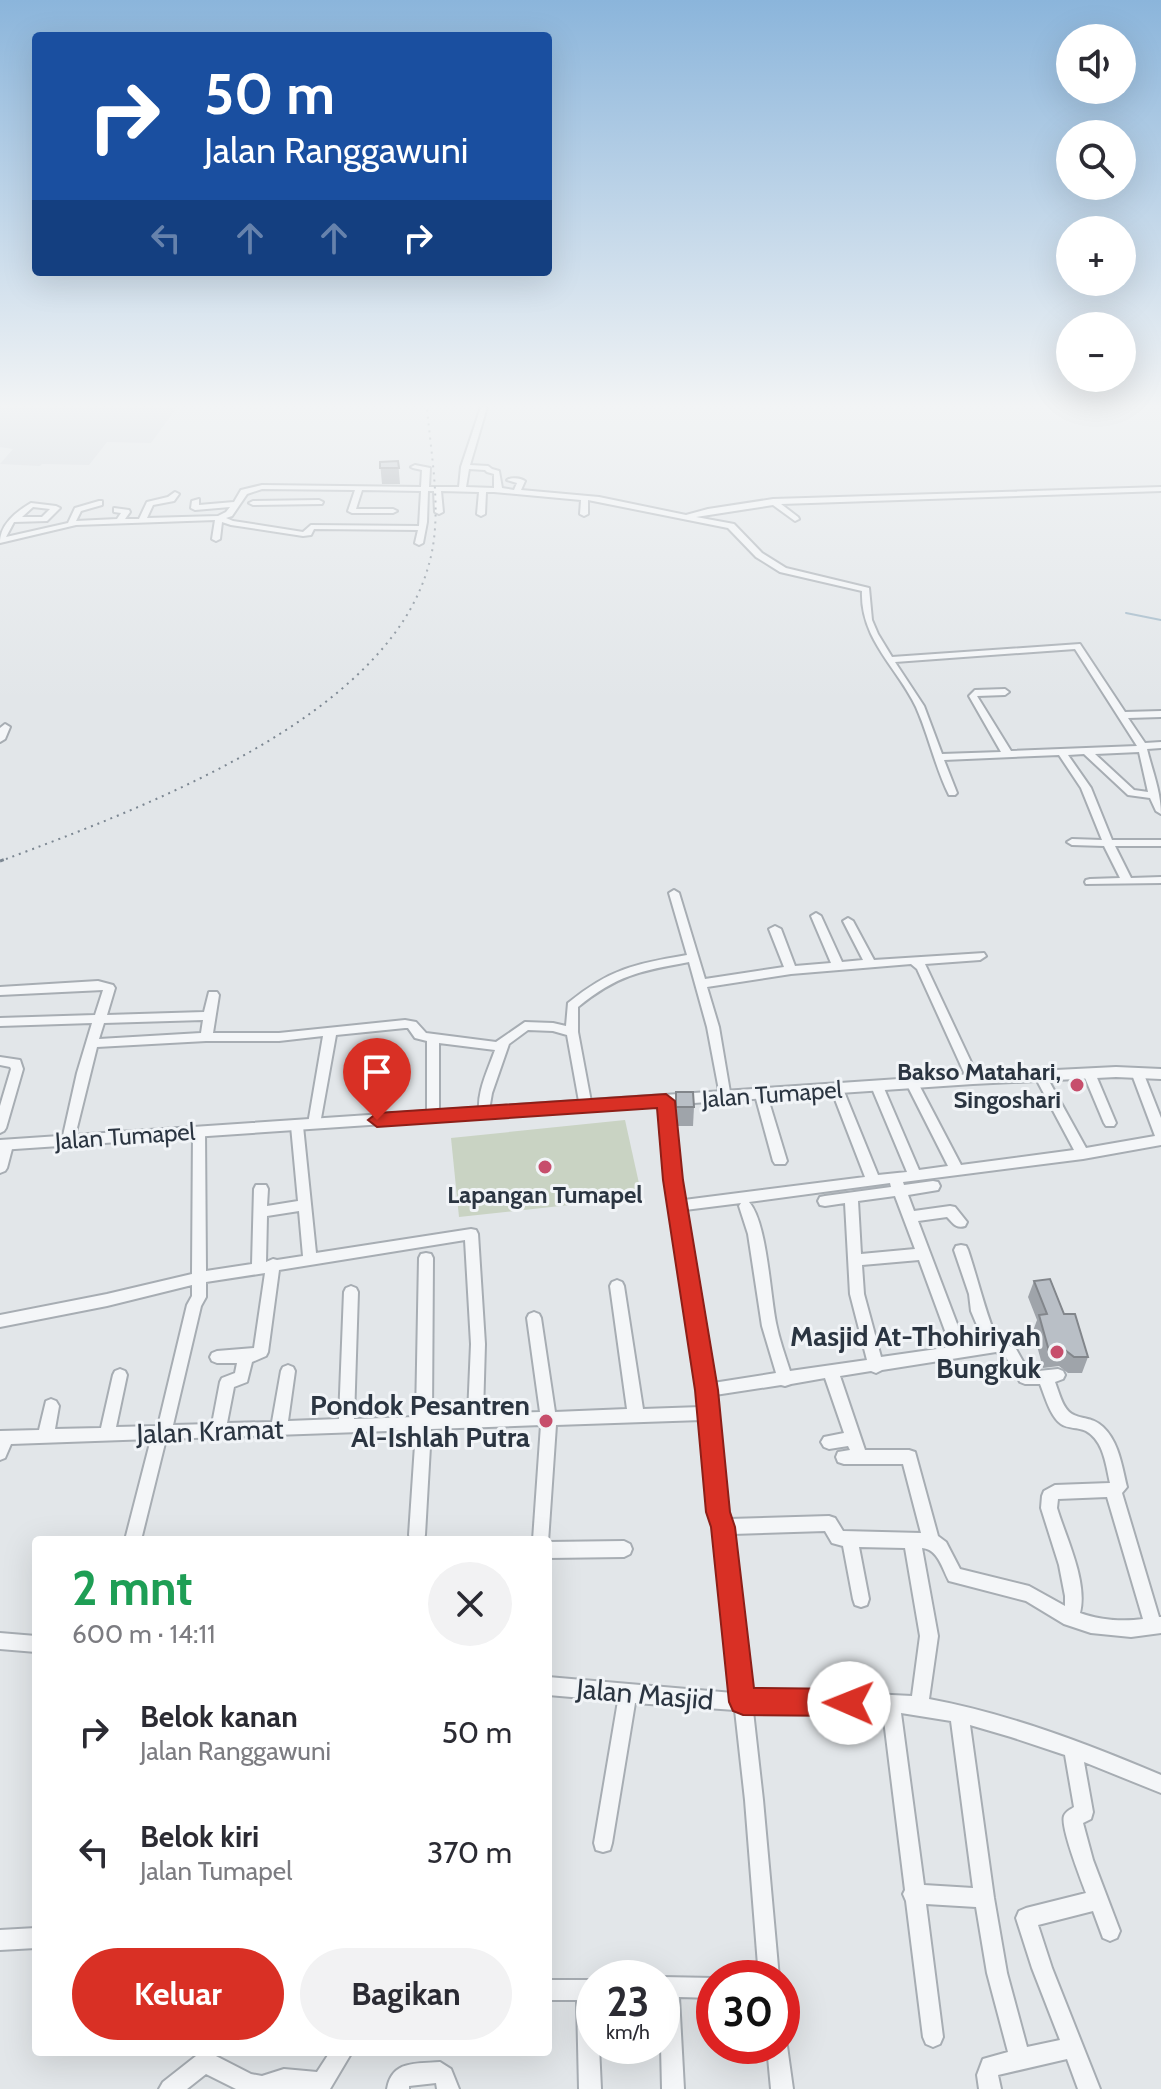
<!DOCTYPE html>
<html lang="id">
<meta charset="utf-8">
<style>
body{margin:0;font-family:Cabin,sans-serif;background:#f2f2f3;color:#2b2b33;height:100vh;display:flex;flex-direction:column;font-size:30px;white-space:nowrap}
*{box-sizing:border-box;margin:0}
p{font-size:26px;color:#7c7c81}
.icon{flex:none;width:44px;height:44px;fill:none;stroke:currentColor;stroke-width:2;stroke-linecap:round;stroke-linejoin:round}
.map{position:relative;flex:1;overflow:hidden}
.details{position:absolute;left:32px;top:1536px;width:520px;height:520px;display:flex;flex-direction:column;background:#fff;border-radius:8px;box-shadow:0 8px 32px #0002}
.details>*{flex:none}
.guide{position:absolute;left:32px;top:32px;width:520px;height:244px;border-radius:8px;box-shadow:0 8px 32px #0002;background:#1a4fa0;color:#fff;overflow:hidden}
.buttons{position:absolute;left:1056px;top:24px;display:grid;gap:16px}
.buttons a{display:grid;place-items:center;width:80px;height:80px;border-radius:50%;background:#fff;box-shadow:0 8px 32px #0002;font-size:40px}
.speed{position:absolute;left:576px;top:1960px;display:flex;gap:16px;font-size:40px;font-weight:700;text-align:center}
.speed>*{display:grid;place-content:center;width:104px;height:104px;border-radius:50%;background:#fff;box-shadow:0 8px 32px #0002;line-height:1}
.speed small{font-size:20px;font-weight:400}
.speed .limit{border:12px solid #d22;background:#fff;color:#111}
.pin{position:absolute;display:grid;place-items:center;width:68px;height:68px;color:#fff;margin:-82px -34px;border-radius:50% 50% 50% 0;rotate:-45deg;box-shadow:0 0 8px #0007}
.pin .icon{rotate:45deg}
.me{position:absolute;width:88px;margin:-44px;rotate:271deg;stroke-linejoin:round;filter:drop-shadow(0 0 6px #0008)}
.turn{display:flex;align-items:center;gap:28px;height:168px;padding:0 40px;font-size:36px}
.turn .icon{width:104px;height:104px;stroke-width:2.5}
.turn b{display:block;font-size:56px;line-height:68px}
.lanes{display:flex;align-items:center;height:76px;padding:0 40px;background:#0003;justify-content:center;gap:40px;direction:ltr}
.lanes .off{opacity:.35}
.round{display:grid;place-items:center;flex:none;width:84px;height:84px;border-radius:42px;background:#f2f2f3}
.head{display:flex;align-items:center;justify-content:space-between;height:136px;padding:0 40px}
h1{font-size:48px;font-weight:700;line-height:60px;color:#1e9e55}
.cta{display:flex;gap:16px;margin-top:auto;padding:16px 40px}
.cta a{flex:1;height:92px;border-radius:48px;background:#d93025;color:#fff;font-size:32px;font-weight:700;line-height:92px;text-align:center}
.cta a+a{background:#f2f2f3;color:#2b2b33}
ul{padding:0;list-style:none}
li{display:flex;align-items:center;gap:24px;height:120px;padding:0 40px}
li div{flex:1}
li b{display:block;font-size:30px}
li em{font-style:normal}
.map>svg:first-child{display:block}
.built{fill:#d0d5db}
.green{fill:#c9d3c3}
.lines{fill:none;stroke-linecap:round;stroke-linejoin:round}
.stream{stroke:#9fb7c7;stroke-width:2}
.minor-casing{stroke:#a7adb3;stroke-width:4}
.tertiary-casing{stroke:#a7adb3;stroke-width:4}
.minor{fill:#f4f6f8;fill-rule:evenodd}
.tertiary{fill:#f4f6f8;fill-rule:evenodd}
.rail-far1{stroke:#7c8792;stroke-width:2;stroke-dasharray:2 5;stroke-linecap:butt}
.rail{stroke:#7c8792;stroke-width:3;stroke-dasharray:4 8;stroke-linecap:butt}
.wall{fill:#9fa4aa}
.building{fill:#b9bfc6;stroke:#82868b;stroke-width:2}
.route{fill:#d93025;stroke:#8d1f18;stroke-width:2}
.poi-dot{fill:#c74e6c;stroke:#f1f4f7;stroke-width:3}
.labels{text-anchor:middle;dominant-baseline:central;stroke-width:6;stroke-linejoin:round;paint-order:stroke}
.poi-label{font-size:24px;font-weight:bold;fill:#2b3541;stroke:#f1f4f7;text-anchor:end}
.street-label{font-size:24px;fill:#2b3541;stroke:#f1f4f7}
.near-poi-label{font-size:28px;font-weight:bold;fill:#2b3541;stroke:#f1f4f7;text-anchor:end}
.near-street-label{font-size:28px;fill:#2b3541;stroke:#f1f4f7}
</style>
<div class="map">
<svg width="1161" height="2089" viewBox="0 0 1161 2089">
<rect width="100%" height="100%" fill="#e2e6e9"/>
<polygon class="built" points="0,407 177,407 151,443 107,442 89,465 42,464 40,466 0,464 13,449 0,447"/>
<polygon class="green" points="625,1120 642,1197 459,1217 451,1138"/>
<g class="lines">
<polyline class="stream" points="1126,613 1161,620"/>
<g class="minor-casing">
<g id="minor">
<path d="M481,407H487L470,465L488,466L492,469L499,471L502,488L514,490L517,483L507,480C511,477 521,478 525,481L521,490L599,497L686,515L708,509L773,499L1161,487V491L781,504L798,517L799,519L795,521L773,505L696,517L734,524L762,553L786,568L869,588L872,620L878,634L892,657L1080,644L1125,712L1161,711V717L1128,718L1145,743L1161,742V748L1147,749C1152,770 1161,792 1161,814L1156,811L1150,798L1128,795L1084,754L1068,755L1091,788L1112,840H1161V846H1115L1131,878L1161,877V883L1086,884L1085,882L1086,880L1090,879L1120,878L1104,846L1072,845L1067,842L1072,839L1102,840L1081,788L1059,755L944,760L957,793L955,795H949C935,767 929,736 916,707C897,667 860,639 862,591L780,572L756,557L728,528L588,500V514L584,516L580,514L581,500L494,492H486L485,514L481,516L477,514L479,492L441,491L443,512L439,514L435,512L434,491H428L427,522L423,543L419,545L415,543L418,530L314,529L311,535L303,536L231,525L222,522L220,539L216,541L212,539L215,520L76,525L0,543C0,524 16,512 31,503L56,506L60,508L47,521L14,522L6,537L68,523L75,508L99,501H102V505L81,511L76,521L117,519L121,513L114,512V508L129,510L130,512L125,519H139L147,502L168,497L175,492L179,494L174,501L153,505L147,518L218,516L226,512L230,507L195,510L191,508L192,501L199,499V505L234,502L241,490L262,485L421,487L422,470L413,468L411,467L415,465L430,468L429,487H459L461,467ZM469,469L485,470L487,472L494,474V488L466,487ZM262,489L355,490L348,511L352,513H393L397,511L393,509H356L362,490L421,491L419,526L311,525L303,532L233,521L226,518L232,516L247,494ZM33,507L50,509L42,517H22ZM1075,649L1137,746L1011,751L977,696L1005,695L1009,692L1005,689L975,690L969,696L1001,752L942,754L924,706L895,662ZM1139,752L1148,792L1134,790L1095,754Z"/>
<polygon points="319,500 323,502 322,504 253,505 249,503 253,501"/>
<polygon points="5,724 10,727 5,739 0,742 0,728"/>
<path d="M674,890L679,893L705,979L784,967L769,929L775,926L781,929L795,966L831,963L811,916L816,913L821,916L842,962L863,960L843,921L848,918L853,921L874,960L984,953L986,956L980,960L925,964L979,1079L977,1082H969L967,1079L917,969L911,964L791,974L707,987L719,1027L731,1098L729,1101H721L707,1027L689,962C640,971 617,975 578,1007V1032L592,1107L590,1110H582L580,1107L567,1035L553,1031L528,1030L509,1044L492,1093L488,1116H480C475,1095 488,1070 495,1050L439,1043V1116L437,1119H429L427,1116V1041L415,1038L408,1028H405L336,1035L320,1124L318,1127H310L308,1124L323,1036L279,1041H206L97,1047L74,1140L73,1143H63L62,1140L77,1073L92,1023L0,1026V1018L95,1015L103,990L0,995V987L98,981L113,985L115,988L107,1015L204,1012L209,992H217L219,995L213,1033H279L405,1020L416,1022L426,1033L496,1042L525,1022L553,1023L566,1026L568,1003C610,969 634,964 687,955L669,893ZM203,1020L201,1033L99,1039L104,1023Z"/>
<polygon points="0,1057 20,1060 23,1069 6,1128 4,1131 0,1133 0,1106 11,1069 10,1067 0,1065"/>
<path d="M1137,1068L1143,1072L1161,1118V1145L1083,1159L903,1182L904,1185L933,1181L938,1182L940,1186L938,1190L908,1195L914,1211L950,1206L955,1207L967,1222L965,1226C956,1229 953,1223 947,1217L918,1221L965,1345L984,1342L971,1311L969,1294L954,1250L956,1246L961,1245L966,1246L968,1250C978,1280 985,1311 997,1340L1016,1349L1029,1372L1058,1369L1063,1371L1065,1375L1063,1379L1055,1382C1059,1392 1063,1411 1074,1415C1085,1420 1092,1417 1103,1427C1119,1442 1122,1467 1127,1487L1122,1493L1159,1617H1161V1633L1131,1637L1091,1633L1064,1624L1026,1601L949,1581C942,1568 938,1549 922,1548L938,1636L929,1699C1009,1714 1086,1743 1161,1775V1793L1084,1762L1093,1812L1091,1819L1083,1823L1093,1860L1120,1931L1117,1938L1110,1941L1103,1938L1093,1911L1038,1925L1052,1968L1100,2089H1078L1067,2059L998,2075L1001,2089H979L977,2075L983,2059L1008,2052L987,1973L976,1907L926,1904L943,2037L940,2044L933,2047L926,2044L923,2037L906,1901L903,1894L905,1890L883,1712L753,1711L763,1800L779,1978H759L745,1800L735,1710L635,1703L612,1843L610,1850L603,1852L596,1850L594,1843L618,1701L548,1695V1677L733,1693L715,1527L710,1512L702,1420L556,1425L548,1542L624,1541L630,1544L632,1549L630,1554L624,1557L548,1558V1540H533L541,1425L431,1429L425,1535L423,1540H411L409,1535L416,1430L166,1439L141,1540H125L151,1439L11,1444L5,1458L0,1460V1431L39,1430L46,1401L51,1399L56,1401L59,1406L55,1429L101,1428L113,1375L115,1371L120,1369L125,1371L127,1375L116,1427L158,1426L187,1305L192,1296V1285L107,1306L0,1327V1315L107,1294L192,1274L193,1131L194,1128H204L205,1131L206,1271L252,1264L254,1189L256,1185H266L268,1189L267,1206L298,1201L291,1126L293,1123H301L303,1126L316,1253L471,1229L476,1230L478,1234L485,1344L483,1414L540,1412L527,1318L529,1314L534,1312L539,1314L541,1318L555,1412L627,1409L610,1286L612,1282L617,1280L622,1282L624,1286L643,1409L701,1407L660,1130V1101L662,1098H670L672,1101V1130L684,1200L865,1177L831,1089L837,1085L843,1089L878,1175L907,1172L871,1086L877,1082L883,1086L919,1170L948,1166L906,1083L912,1079L918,1083L961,1165L1074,1150L1034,1075L1040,1071L1044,1072L1086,1148L1155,1136L1131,1072ZM890,1183L891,1187L825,1196L820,1197L818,1201L820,1205L825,1206L845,1203L850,1294L867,1360L790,1371C785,1355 779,1339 776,1323C770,1294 767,1222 749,1202ZM895,1196L915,1249L861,1254L858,1201ZM741,1203L739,1206L748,1234L762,1326L776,1373L713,1383L685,1210ZM299,1211L303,1256L277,1260L273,1259L266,1262L267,1216ZM465,1240L471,1344L468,1415L432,1416L433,1258L431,1254L426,1253L421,1254L419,1258L416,1417L354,1419L358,1292L356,1288L351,1286L346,1288L344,1292L339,1419L288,1421L295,1371L293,1367L288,1365L283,1367L281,1371L272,1422L227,1423L234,1387L247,1382L252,1362L266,1356L268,1352L279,1270ZM919,1260L951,1347L881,1357L864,1294L862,1265ZM265,1273L254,1348L217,1351L212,1353L210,1357L212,1361L217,1363H237L235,1373L222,1378L220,1382L212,1424L173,1425L201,1306L206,1297V1282ZM996,1352L1006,1357L1020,1382L1025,1384H1040C1045,1396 1050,1416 1061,1424C1068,1429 1078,1427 1086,1431C1104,1441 1106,1466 1110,1483L1055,1485L1044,1491L1042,1496L1041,1508L1059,1565L1065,1596V1606L1029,1586L960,1569L946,1542L938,1536L915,1452L909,1450H865L840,1376L871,1371L876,1373L882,1370ZM825,1378L844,1433L824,1437L821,1442L824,1447L829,1449L848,1446L850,1450L838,1452L836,1457L838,1462L844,1464H903L921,1533L843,1531L835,1518L829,1516L729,1519L726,1512L715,1395L781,1385L785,1386L791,1384ZM1107,1497L1143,1619C1123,1622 1099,1620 1080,1613C1088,1582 1066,1538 1057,1508L1058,1499ZM825,1531L832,1543L843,1546L853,1599L855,1605L861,1607L867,1605L869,1599L859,1547L905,1548L920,1636L912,1696L852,1693H751L732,1534ZM901,1713L951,1721L973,1888L924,1885ZM970,1725L1011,1737L1065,1755L1074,1807C1070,1810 1066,1811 1064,1816C1060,1826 1081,1880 1086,1893L1026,1908L1019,1911L1016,1918L1032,1968L1060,2040L1027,2047L1007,1973L994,1898Z"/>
<polygon points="1089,1069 1095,1073 1116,1123 1114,1126 1106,1126 1104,1123 1083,1073"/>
<polygon points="761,1091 767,1095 787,1161 785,1164 775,1164 773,1161 755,1095"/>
<polygon points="7,1140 12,1142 13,1145 7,1168 5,1171 0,1173 0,1147 2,1142"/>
<polygon points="0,1633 36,1636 36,1652 0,1649"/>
<polygon points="36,1928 36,1948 0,1950 0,1930"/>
<polygon points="662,1977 714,1978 714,1998 679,1997 684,2089 662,2089 661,2046 662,1978 659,1978"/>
<polygon points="548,1980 594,1980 594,2046 599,2046 601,2089 579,2089 577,2000 548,2000"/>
<polygon points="782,2038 787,2046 793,2089 771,2089 767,2046 782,2046"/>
<polygon points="330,2052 352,2052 330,2089 236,2089 206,2074 187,2089 159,2089 163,2082 196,2056 203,2053 212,2054 251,2074 262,2076 284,2069 317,2072"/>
<path d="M440,2062L451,2069L459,2089H437L436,2083L409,2086V2089H387C392,2060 416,2064 440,2062Z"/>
</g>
</g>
<g class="tertiary-casing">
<polygon id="tertiary" points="1116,1067 1161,1069 1161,1079 1116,1077 973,1084 0,1150 0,1140 973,1074"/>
</g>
<use href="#minor" class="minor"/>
<use href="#tertiary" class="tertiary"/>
<path class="rail-far1" d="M6,859C140,809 388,718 429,564C443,515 431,457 427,407"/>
<polyline class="rail" points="0,861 11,857"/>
</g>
<g class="wall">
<polygon points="398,461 400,484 382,484 380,462"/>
<polygon points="676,1092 694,1107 693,1126 675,1126"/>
<polygon points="1034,1281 1064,1314 1088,1357 1082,1373 1068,1373 1059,1366 1043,1368 1033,1331 1037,1320 1028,1297"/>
</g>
<g class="building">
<polygon points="398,461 399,468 380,468 380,462"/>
<polygon points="676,1092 693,1092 694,1107 676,1107"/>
<polygon points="1050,1279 1064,1314 1075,1314 1088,1357 1074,1357 1065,1350 1049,1351 1039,1315 1047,1314 1034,1281"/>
</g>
<linearGradient id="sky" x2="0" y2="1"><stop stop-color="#8bb5db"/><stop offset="0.58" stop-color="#f2f4f5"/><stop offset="1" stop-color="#f2f4f5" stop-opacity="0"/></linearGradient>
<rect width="1161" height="700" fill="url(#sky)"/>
<polygon class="route" points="666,1094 675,1101 683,1180 718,1390 730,1512 735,1527 754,1688 849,1689 858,1693 862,1703 858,1712 849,1716 743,1715 733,1711 729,1702 711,1527 706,1512 695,1390 663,1180 657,1108 377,1127 368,1120 377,1113"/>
<g class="poi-dot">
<circle cx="1077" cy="1085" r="8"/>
<circle cx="545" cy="1167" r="8"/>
<circle cx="1057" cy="1352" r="8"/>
<circle cx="546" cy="1421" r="8"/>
</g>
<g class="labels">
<g class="poi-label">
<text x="1061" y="1071">Bakso Matahari,<tspan x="1061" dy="28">Singoshari</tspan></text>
<text x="545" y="1194" text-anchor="middle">Lapangan Tumapel</text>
</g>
<g class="street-label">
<text transform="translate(772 1094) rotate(-4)">Jalan Tumapel</text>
<text transform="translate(125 1136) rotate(-4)">Jalan Tumapel</text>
</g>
<g class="near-poi-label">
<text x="1041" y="1336">Masjid At-Thohiriyah<tspan x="1041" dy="32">Bungkuk</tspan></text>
<text x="530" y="1405">Pondok Pesantren<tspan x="530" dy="32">Al-Ishlah Putra</tspan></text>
</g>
<g class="near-street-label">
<text transform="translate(210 1431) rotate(-2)">Jalan Kramat</text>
<text transform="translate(645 1694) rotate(5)">Jalan Masjid</text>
</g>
</g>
</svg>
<div class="buttons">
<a><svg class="icon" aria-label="sound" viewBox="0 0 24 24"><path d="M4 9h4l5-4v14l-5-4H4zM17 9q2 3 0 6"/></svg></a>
<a><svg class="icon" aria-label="search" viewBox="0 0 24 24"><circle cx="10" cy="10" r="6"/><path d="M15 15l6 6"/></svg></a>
<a>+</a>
<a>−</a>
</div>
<div class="speed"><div>23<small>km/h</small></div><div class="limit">30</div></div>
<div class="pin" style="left:377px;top:1120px;background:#d93025"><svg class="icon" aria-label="arrive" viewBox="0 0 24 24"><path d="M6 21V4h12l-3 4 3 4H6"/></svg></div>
<svg class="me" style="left:849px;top:1703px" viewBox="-20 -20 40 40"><circle r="19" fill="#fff"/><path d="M0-13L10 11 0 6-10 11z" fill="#d93025"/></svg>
<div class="guide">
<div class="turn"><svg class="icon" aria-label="right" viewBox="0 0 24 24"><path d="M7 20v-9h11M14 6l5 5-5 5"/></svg><div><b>50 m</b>Jalan Ranggawuni</div></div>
<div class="lanes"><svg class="icon off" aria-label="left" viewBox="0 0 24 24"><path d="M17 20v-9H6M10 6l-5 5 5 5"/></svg><svg class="icon off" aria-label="ahead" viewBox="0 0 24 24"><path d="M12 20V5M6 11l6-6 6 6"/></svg><svg class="icon off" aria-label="ahead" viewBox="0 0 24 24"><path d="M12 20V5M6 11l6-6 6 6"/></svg><svg class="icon" aria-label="right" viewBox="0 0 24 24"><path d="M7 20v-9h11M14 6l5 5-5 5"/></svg></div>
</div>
<section class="details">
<div class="head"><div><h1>2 mnt</h1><p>600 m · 14:11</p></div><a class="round"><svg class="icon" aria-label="close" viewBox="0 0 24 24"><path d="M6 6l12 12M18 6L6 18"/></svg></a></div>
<ul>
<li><svg class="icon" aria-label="right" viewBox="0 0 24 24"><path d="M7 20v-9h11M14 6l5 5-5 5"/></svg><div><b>Belok kanan</b><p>Jalan Ranggawuni</p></div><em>50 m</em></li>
<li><svg class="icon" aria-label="left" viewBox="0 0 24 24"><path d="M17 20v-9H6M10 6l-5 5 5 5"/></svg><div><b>Belok kiri</b><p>Jalan Tumapel</p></div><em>370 m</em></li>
</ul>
<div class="cta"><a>Keluar</a><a>Bagikan</a></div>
</section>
</div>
